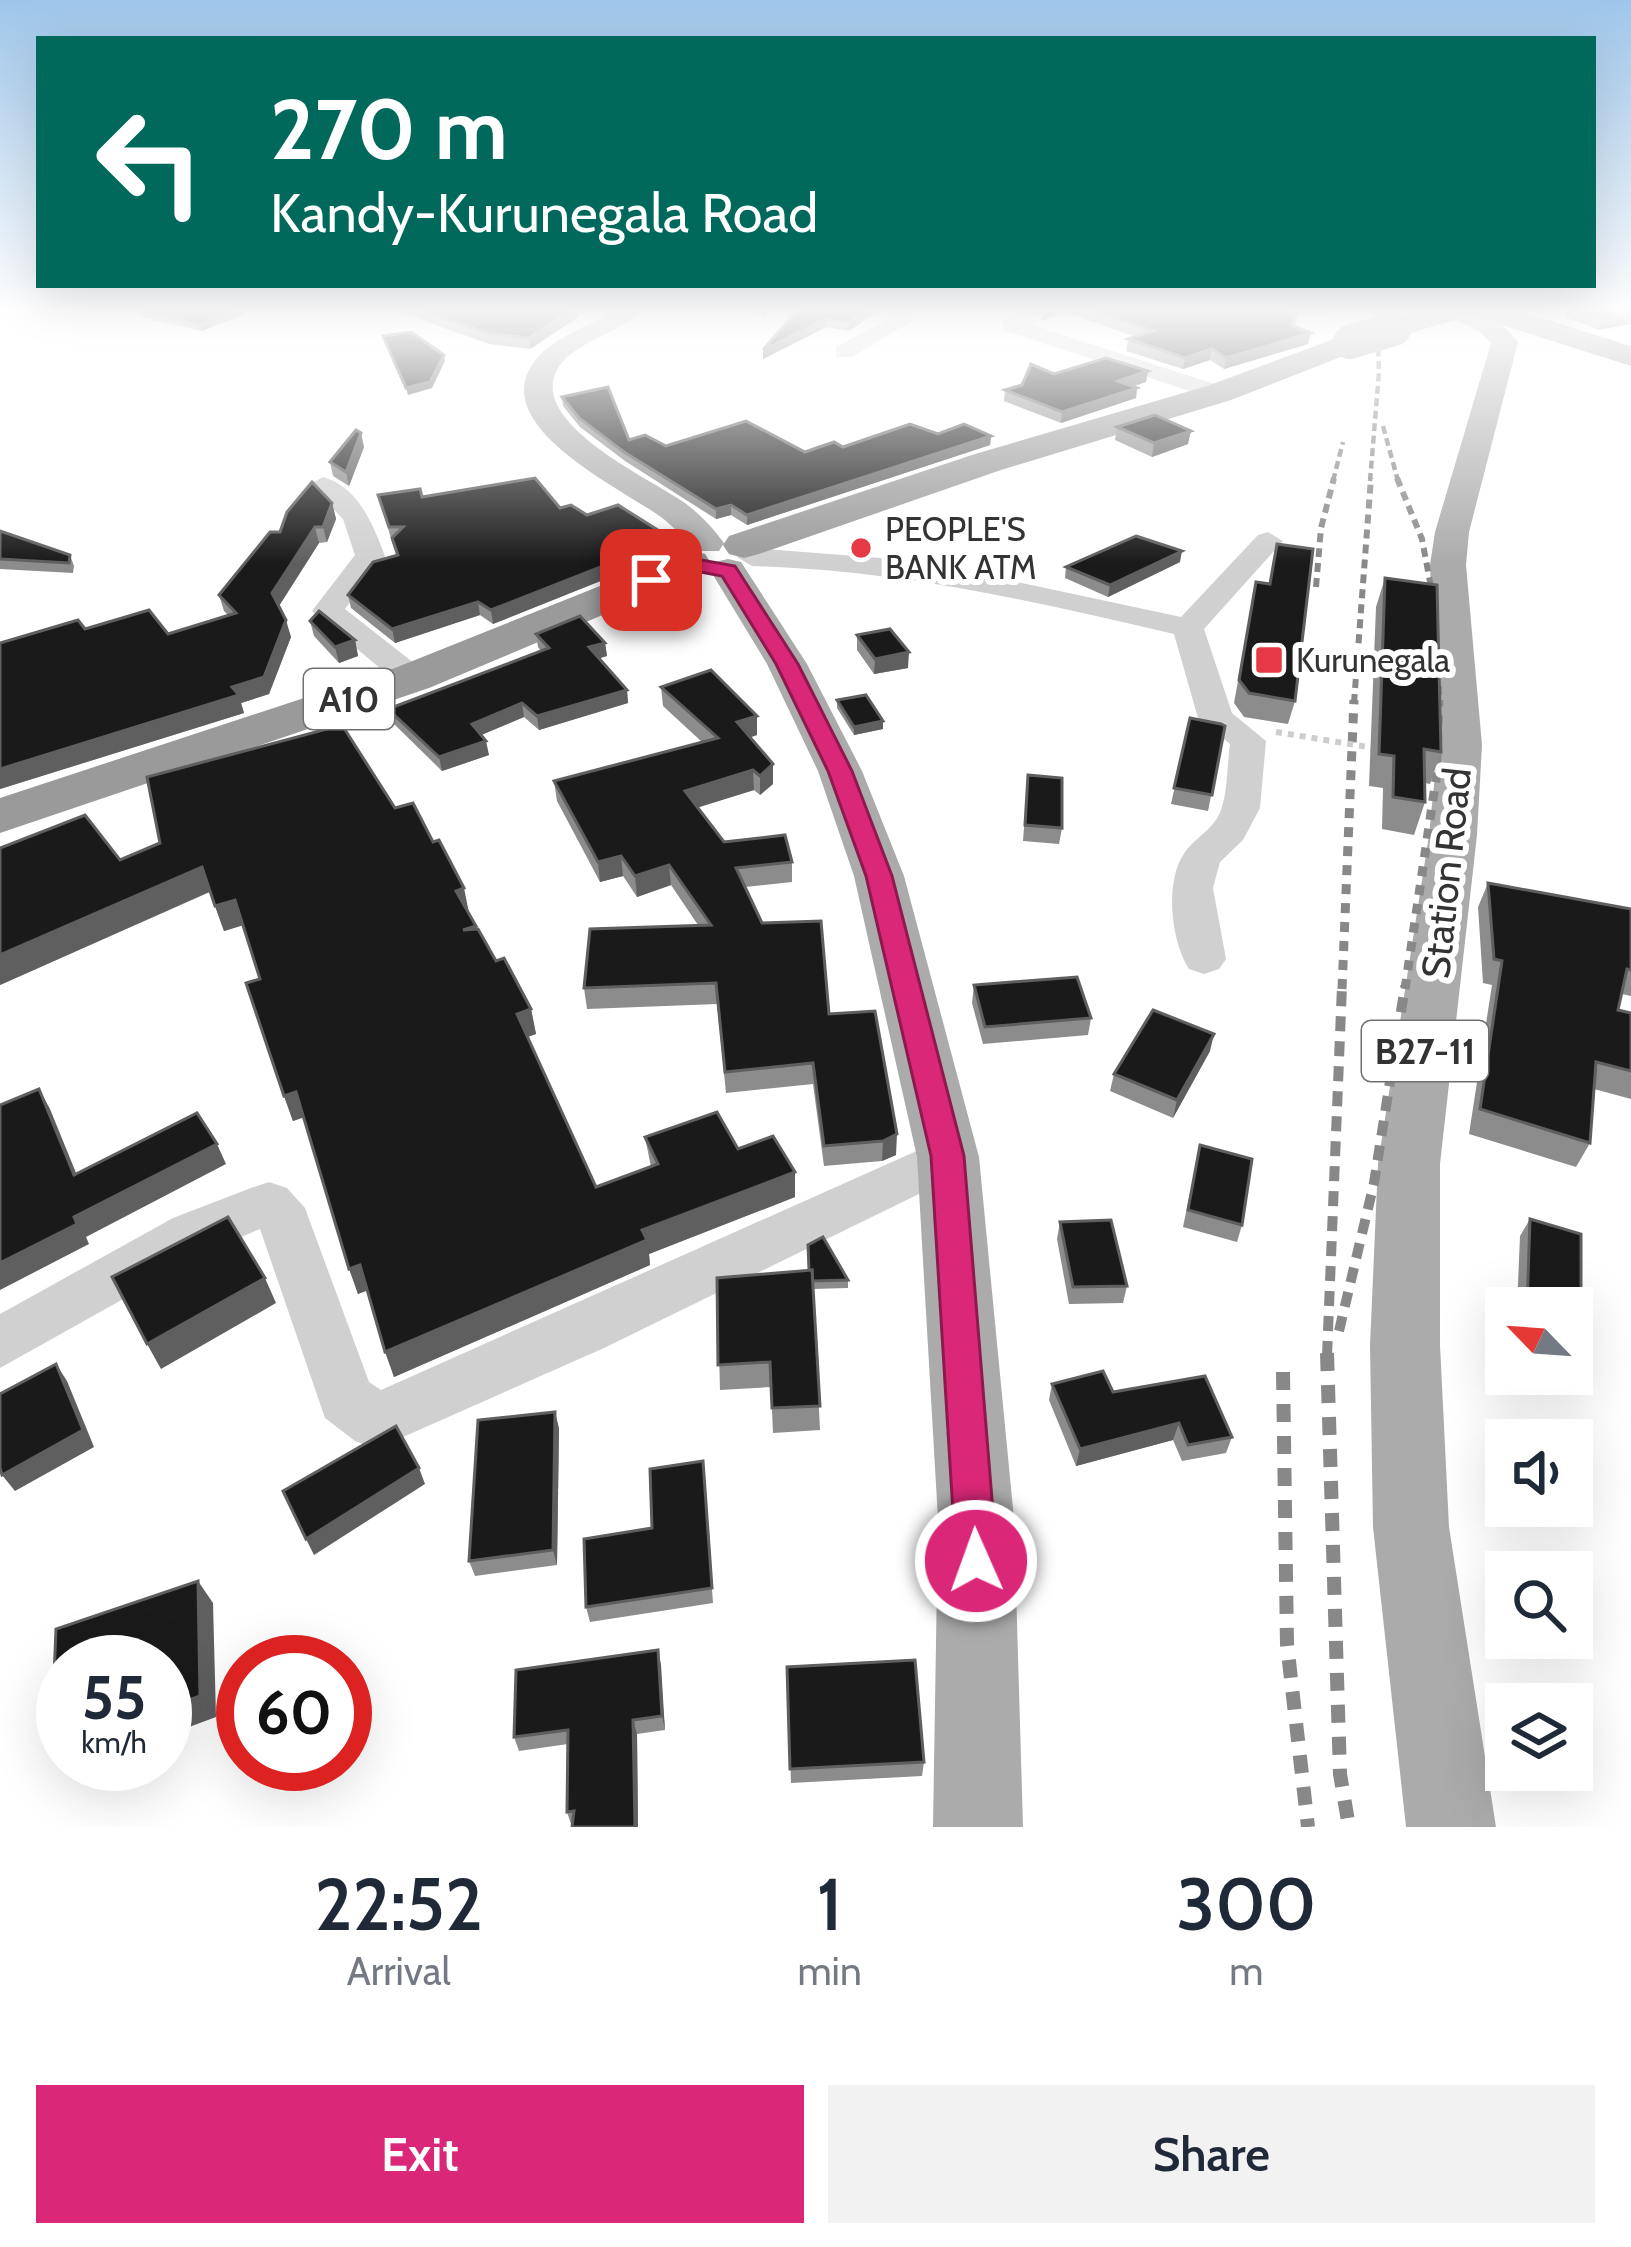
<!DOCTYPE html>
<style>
body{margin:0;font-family:Cabin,sans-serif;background:#f2f2f3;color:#1f2937;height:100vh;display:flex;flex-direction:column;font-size:45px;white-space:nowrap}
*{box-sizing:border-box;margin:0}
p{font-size:39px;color:#747a83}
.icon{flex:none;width:66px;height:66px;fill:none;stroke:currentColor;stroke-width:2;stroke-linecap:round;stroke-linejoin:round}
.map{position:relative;height:1827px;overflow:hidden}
.details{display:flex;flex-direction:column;background:#fff;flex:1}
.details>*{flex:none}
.top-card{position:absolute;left:36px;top:36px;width:1560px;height:252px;border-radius:0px;box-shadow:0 12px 48px #0002;background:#00695c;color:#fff;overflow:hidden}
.needle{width:78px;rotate:295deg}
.controls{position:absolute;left:1485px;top:1287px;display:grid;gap:24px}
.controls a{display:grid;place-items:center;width:108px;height:108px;border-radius:0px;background:#fff;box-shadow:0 12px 48px #0002;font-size:60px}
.speed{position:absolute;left:36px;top:1635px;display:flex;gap:24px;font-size:60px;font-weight:700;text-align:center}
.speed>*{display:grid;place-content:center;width:156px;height:156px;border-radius:50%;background:#fff;box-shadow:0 12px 48px #0002;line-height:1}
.speed small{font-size:30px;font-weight:400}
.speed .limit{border:18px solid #d22;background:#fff;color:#111}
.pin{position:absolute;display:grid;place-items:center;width:102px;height:102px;color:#fff;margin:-51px;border-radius:24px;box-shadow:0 6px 18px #0006}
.me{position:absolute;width:132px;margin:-66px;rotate:358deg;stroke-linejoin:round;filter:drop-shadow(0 0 9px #0008)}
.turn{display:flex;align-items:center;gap:42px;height:252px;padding:0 36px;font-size:54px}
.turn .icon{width:156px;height:156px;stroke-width:2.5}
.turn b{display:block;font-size:84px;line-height:102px}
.eta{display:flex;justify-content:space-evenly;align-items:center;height:204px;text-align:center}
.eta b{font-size:72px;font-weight:600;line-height:84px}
.cta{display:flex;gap:24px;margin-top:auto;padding:24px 36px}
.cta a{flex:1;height:138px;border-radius:0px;background:#db2777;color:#fff;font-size:48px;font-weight:600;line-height:138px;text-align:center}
.cta a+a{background:#f2f2f3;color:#1f2937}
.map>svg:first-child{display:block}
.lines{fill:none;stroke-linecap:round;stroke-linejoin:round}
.minor{fill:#d0d0d0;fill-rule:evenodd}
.major{fill:#ababab;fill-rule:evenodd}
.highway{fill:#9a9a9a;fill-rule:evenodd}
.rail-far4{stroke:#888;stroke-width:4.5;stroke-dasharray:8 4.5;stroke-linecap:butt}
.rail-far3{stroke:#888;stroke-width:6;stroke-dasharray:9 6;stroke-linecap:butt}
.rail-far2{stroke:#888;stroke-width:9;stroke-dasharray:10 9;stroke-linecap:butt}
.rail-far1{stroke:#888;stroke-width:10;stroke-dasharray:15 10;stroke-linecap:butt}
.rail{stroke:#888;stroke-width:14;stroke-dasharray:18 14;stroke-linecap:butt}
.path-bridge{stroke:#cdcdcd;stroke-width:6;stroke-dasharray:6 6;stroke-linecap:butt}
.highway-bridge{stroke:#9a9a9a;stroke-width:34}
.wall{fill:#8c8c8c}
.shaded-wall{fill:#5f5f5f}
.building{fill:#1a1a1a;stroke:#5f5f5f;stroke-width:3}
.route{fill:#db2777;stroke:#8e194d;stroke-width:3}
.poi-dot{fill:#e63946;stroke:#fff;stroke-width:4.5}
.labels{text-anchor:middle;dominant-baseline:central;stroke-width:12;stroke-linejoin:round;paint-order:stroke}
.far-poi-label{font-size:33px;fill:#333;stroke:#fff;text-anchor:start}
.shield{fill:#fff;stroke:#707070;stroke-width:3}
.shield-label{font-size:36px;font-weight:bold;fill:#333}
.street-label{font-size:39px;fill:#333;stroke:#fff}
</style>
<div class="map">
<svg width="1631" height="1827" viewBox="0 0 1631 1827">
<rect width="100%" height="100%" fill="#fff"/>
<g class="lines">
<g class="minor">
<polygon points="883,307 910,307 912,321 852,357 836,357 836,347 891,318"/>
<polygon points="1027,307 1046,311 1029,324 1227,388 1231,393 1219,400 1211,398 1003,330 1003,320"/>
<path d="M1248,307H1313L1323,313C1306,324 1264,318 1248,307Z"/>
<path d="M323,477C359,487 373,525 385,556L345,609L424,671L429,678L424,685H400L312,611L355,555L343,519L309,485Z"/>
<path d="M1268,532L1283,541L1204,629L1232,713L1266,741L1260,808L1243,840L1220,862L1213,888L1226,959L1219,969L1204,974L1189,969C1171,941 1164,881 1185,852C1196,837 1214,829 1221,810C1228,790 1227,765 1230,744L1198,718L1174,634C1034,601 897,570 752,566L737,557L752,548L919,561L1181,617L1258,535Z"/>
<polygon points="948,1137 966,1143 973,1157 966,1171 604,1348 376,1449 355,1441 325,1418 260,1229 211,1250 0,1368 0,1314 173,1218 251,1188 269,1182 287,1188 305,1208 369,1382 381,1390"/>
</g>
<g class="major">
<path d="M618,307H646C624,334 571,340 556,372C531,425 651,479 685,503C700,514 713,528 724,543L719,551H693C684,538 674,527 661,517C620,487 478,422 539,356C560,334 593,325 618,307Z"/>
<path d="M1444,307C1476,307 1498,317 1518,342L1469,532L1466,565L1482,745L1477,835L1440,1164V1345L1449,1527L1496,1827H1406L1373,1527L1370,1345L1378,1164L1429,835L1438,745L1430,565L1435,532L1491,343L1479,331L1446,315Z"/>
<polygon points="728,559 741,562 807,664 862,771 904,876 979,1157 1014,1519 1023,1827 933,1827 938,1519 917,1157 854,876 818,771 767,664 710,570 715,562"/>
</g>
<g class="highway">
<polygon points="1435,307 1506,307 1631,346 1631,366 1471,315 1394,338 1378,329 1383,322"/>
<polygon points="1350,333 1361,335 1366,342 1361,349 1231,400 1001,470 759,554 744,558 729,554 723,545 729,536 975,454 1207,386"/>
<polygon points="690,550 705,554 711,563 705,572 429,688 0,833 0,798 395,668"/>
</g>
<g class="rail-far4">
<polyline points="1383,426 1398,481"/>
<polyline points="1333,481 1343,442"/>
<polyline points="1370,481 1379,372 1377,307"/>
</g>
<g class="rail-far3">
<polyline points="1397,478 1422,539 1436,614"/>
<polyline points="1316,587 1321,528 1334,478"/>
<polyline points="1439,686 1439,703"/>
<polyline points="1354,703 1371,478"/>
</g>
<g class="rail-far2">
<polyline points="1342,989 1354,700"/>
<polyline points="1405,989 1436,779 1439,700"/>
</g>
<g class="rail-far1">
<polyline points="1339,1331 1374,1183 1405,986"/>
<polyline points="1327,1356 1342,986"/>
</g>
<g class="rail">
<polyline points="1327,1353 1340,1774 1349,1827"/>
<polyline points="1283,1372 1287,1644 1308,1827"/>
</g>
<polyline class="path-bridge" points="1276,732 1374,748"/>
<polyline class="highway-bridge" points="1350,342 1394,329"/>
</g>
<g class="wall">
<polygon points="386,307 576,307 578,317 530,349 489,344"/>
<polygon points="748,307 770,307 765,319"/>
<polygon points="800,307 880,307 879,310 849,331 826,327 763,359 763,350"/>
<polygon points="988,307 1018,307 1008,312"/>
<polygon points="1045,307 1264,307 1299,312 1295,326 1308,344 1224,369 1210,360 1183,369 1126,351 1128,339 1136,337 1065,312 1041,321"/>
<polygon points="1569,307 1631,307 1599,330 1565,317"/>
<polygon points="242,308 244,314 202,331 141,317 139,311"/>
<polygon points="1148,371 1146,382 1132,386 1137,388 1136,398 1061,423 1004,401 1005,390 1054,374"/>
<polygon points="562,397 629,440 666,446 805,452 938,434 991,436 990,445 747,525 731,515 716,519 625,461 580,427 563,406"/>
<polygon points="1117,427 1188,444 1152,457 1115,440"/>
<polygon points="364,447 349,486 333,476 330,462"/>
<polygon points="378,495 422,497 560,508 587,515 673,552 493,624 480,615 395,643 351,608 348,595 396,555"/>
<polygon points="332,503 336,519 327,542 319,543 279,606 291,637 269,694 241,703 244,713 0,789 0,643 85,629 168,634 228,615 224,611 219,595"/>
<polygon points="0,531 70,555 74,566 73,573 0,569"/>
<polygon points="1277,544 1295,701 1288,724 1244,717 1234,703 1256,582 1269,583"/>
<polygon points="1180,562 1108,597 1065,578 1066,567"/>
<polygon points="1385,578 1441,752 1430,784 1425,783 1425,802 1414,835 1382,829 1383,788 1369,786 1376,607"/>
<polygon points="310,621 355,640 358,656 339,663 314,636"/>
<polygon points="536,634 605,643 607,656 599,658 627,690 628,703 539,730 524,717 481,735 489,755 442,771 392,722 388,709 541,651 538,647"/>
<polygon points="857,635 908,668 874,674 857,650"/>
<polygon points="661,687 757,735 750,737 773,764 773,784 760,795 754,790 698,807 724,842 792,862 792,882 745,887 762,923 829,1014 896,1155 882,1161 824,1166 813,1084 726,1093 717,1004 587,1009 584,988 698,925 671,885 637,897 623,876 600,882 557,801 554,781 702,742 663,706"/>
<polygon points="837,700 883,729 854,735 837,708"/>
<polygon points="1190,718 1225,726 1208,811 1171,804"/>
<polygon points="1028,775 1062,828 1059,844 1023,841"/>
<polygon points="395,808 468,913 496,961 531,1009 536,1034 527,1037 596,1187 651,1167 645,1137 738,1149 795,1172 795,1197 649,1254 650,1265 394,1377 367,1290 358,1294 303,1117 293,1121 284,1096 260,979 243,925 224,931 210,892 0,985 120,860"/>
<polygon points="1488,883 1631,909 1631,996 1622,994 1618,1010 1631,1013 1631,1099 1594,1089 1590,1143 1576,1167 1469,1134 1492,985 1483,983 1478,907"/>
<polygon points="974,985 1091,1018 1088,1035 983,1044 972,1003"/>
<polygon points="1210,1051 1173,1118 1110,1091 1114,1074"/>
<polygon points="1200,1145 1242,1225 1237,1242 1183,1227"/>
<polygon points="1530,1219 1581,1234 1581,1346 1572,1359 1572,1308 1517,1308 1520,1236"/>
<polygon points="1060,1222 1127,1286 1123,1303 1069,1304 1057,1239"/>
<polygon points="717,1278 848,1280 848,1288 813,1289 820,1430 773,1433 771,1387 720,1390"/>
<polygon points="1052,1384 1113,1392 1232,1437 1226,1453 1182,1461 1173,1440 1076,1466 1049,1400"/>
<polygon points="559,1428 557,1565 475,1576 469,1561"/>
<polygon points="703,1461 713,1603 590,1622 586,1607 652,1528"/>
<polygon points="658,1650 665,1730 637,1734 638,1827 572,1827 567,1812 568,1744 519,1751 514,1737"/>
<polygon points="787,1667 924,1762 922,1776 791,1783"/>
</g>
<g class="shaded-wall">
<polygon points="576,307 578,317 530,349 529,338"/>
<polygon points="871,307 879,307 879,310 849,331 849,322"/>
<polygon points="1051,307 1065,307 1065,312 1041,321 1042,310"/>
<polygon points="242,308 244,314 202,331 200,325"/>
<polygon points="1631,312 1631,324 1599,330 1603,317"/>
<polygon points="826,319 826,327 763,359 763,350"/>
<polygon points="1311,333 1308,344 1224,369 1226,358"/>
<polygon points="1212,349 1210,360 1183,369 1185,358"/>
<polygon points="444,355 445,361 432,388 408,395 406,388"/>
<polygon points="1148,371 1146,382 1116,392 1118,381"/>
<polygon points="1137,388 1136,398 1061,423 1062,412"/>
<polygon points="1191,431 1188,444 1152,457 1154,443"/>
<polygon points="361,433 364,447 349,486 346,472"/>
<polygon points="991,436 990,445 747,525 747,515"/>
<polygon points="332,503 336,519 327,542 323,527"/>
<polygon points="731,505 731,515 716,519 716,509"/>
<polygon points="315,527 319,543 277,609 272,593"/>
<polygon points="672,539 673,552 493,624 491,610"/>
<polygon points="1182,551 1180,562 1108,597 1110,585"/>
<polygon points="478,602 480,615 395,643 392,629"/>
<polygon points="286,620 291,637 269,694 241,703 244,713 0,789 0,769 232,687"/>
<polygon points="355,640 358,656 339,663 335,647"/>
<polygon points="605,643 607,656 591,661 589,647"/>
<polygon points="909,652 908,668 874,674 875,659"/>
<polygon points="627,690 628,703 539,730 537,716"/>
<polygon points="522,703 524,717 474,738 472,724"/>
<polygon points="757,716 757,735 737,742 737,722"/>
<polygon points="883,721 883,729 854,735 854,727"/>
<polygon points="486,741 489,755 442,771 439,757"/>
<polygon points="773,764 773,784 760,795 760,776"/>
<polygon points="753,770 754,790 687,811 685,791"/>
<polygon points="621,856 623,876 600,882 598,862"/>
<polygon points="669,865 671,885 637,897 635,876"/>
<polygon points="202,867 211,891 0,985 0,955"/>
<polygon points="464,888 469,913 456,891"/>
<polygon points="235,900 244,925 224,931 215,906"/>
<polygon points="531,1009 536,1034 522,1039 517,1014"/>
<polygon points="1214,1034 1210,1051 1173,1118 1177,1100"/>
<polygon points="39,1089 50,1109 85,1195 74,1175"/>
<polygon points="296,1092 305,1117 293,1121 284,1096"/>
<polygon points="897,1134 896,1155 882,1161 883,1141"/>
<polygon points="217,1144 226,1164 86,1237 89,1244 0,1290 0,1263 74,1217"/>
<polygon points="795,1172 795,1197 649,1254 650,1265 394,1377 385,1352 642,1230"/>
<polygon points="360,1265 369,1290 358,1294 349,1269"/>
<polygon points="265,1278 276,1303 161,1369 147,1344"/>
<polygon points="56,1364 67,1381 94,1447 15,1491 2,1475"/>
<polygon points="555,1412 559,1428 557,1565 553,1550"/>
<polygon points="1179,1423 1173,1440 1076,1466 1080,1449"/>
<polygon points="419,1468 425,1484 314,1555 306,1539"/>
<polygon points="198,1581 213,1603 216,1717 165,1736 165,1709"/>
<polygon points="658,1650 661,1665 665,1730 662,1716"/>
<polygon points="633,1720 637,1734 638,1827 635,1827"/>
<polygon points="63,1745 63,1762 51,1749"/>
<polygon points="65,1764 86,1764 71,1770"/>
</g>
<g class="building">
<polygon points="151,307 238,307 242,308 200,325 139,311"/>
<polygon points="413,307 576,307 529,338 488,333"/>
<polygon points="800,307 871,307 849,322 826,319 763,350"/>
<polygon points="1082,307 1264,307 1299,312 1291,325 1311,333 1226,358 1212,349 1185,358 1128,339 1153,331"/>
<polygon points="1576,307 1631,307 1631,312 1603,317"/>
<polygon points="411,332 444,355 430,382 406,388 383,336"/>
<polygon points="1106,358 1148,371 1118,381 1137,388 1062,412 1005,390 1022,385 1031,364 1054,374"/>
<polygon points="608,387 629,440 645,435 666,446 746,421 805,452 834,442 843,447 910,424 938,434 964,424 991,436 747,515 731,505 716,509 624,452 579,418 562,397"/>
<polygon points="1155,415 1191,431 1154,443 1117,427"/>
<polygon points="356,430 361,433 346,472 330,462"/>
<polygon points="535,478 560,508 571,505 587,515 618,505 672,539 491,610 478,602 392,629 348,595 373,562 398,555 392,538 403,527 389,527 378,495 420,489 422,497"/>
<polygon points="312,482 332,503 323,527 315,527 272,593 286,620 264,677 232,687 239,695 0,769 0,643 78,620 85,629 149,610 168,634 236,613 219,595 270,532 280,532 287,512"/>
<polygon points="0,531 70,555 69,563 0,559"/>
<polygon points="1136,536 1182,551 1110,585 1066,567"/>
<polygon points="1277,544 1313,549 1295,701 1249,693 1239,680 1256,582 1270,584"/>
<polygon points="1385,578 1437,585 1441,752 1424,749 1425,802 1393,797 1394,756 1379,754"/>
<polygon points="319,611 355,640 335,647 310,621"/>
<polygon points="580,616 605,643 589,647 627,690 537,716 522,703 472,724 486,741 439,757 388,709 549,648 536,634"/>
<polygon points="890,629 909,652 875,659 857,635"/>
<polygon points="711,670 757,716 737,722 773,764 760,776 753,770 685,791 724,842 785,835 792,862 736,868 762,923 821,921 829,1014 875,1011 897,1134 883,1141 824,1146 813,1063 725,1072 716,983 584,988 590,929 711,925 669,865 635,876 621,856 598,862 554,781 718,738 661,687"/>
<polygon points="866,695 883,721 854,727 837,700"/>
<polygon points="1190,718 1221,724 1225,726 1212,795 1174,788"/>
<polygon points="342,725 395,808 413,803 433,842 439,840 464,888 456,891 476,926 463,930 478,929 496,961 504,958 531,1009 517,1014 596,1187 658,1164 645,1137 717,1112 738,1149 773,1136 795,1172 642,1230 647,1240 385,1352 360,1265 349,1269 296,1092 284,1096 246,983 260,979 235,900 215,906 202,867 0,955 0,848 85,815 120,860 160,843 147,777"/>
<polygon points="1028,775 1062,778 1062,828 1025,825"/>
<polygon points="1488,883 1631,909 1631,970 1627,969 1618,1010 1631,1013 1631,1071 1596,1062 1590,1143 1480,1109 1502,961 1494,959"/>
<polygon points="1077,977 1091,1018 985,1027 974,985"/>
<polygon points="1153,1010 1214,1034 1177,1100 1114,1074"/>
<polygon points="39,1089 74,1175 197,1113 217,1144 74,1217 77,1224 0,1263 0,1105"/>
<polygon points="1200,1145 1252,1159 1242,1225 1188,1210"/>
<polygon points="228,1217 265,1278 147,1344 112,1277"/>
<polygon points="1530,1219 1581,1234 1581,1346 1572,1343 1572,1308 1527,1308"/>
<polygon points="1111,1220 1127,1286 1073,1287 1060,1222"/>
<polygon points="823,1237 848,1280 812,1281 812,1270 809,1270 808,1245"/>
<polygon points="812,1270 820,1406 772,1408 770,1362 718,1365 717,1278"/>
<polygon points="56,1364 83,1430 2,1475 0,1468 0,1394"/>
<polygon points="1103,1371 1113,1392 1205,1376 1232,1437 1188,1445 1179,1423 1080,1449 1052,1384"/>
<polygon points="555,1412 553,1550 469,1561 478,1420"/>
<polygon points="396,1426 419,1468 306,1539 283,1491"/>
<polygon points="703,1461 712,1588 586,1607 584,1539 652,1528 650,1469"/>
<polygon points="198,1581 200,1696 165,1709 165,1662 63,1662 63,1745 51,1749 56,1629"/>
<polygon points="658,1650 662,1716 633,1720 635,1827 572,1827 574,1811 567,1812 568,1730 514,1737 516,1670"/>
<polygon points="915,1660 924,1762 790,1769 787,1667"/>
</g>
<linearGradient id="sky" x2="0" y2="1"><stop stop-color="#9ec6ea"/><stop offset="0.55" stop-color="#fff"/><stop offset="1" stop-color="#fff" stop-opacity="0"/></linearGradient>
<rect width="1631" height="563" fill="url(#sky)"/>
<polygon class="route" points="690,558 735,566 798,664 852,771 892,876 964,1156 997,1561 991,1575 976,1582 962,1575 956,1561 931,1156 866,876 828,771 776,664 722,576 690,570 651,586 641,580"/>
<g class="poi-dot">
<circle cx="861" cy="548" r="12"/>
<rect x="1254" y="645" width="30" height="30" rx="6"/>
</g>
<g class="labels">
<g class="far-poi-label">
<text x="885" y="529">PEOPLE'S<tspan x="885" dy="38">BANK ATM</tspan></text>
<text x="1296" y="660">Kurunegala</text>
</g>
<g class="shield">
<rect x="304" y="669" width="90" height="60" rx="9"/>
<rect x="1362" y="1021" width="126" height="60" rx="9"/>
</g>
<g class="shield-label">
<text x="349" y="699">A10</text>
<text x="1425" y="1051">B27-11</text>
</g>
<g class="street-label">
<text transform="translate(1446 873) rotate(-84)">Station Road</text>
</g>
</g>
</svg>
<div class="controls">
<a><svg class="needle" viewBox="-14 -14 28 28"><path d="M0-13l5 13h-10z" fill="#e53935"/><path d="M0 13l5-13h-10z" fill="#747a83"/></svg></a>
<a><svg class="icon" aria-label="sound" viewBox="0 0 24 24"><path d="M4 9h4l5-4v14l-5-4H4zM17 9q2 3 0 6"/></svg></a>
<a><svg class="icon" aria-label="search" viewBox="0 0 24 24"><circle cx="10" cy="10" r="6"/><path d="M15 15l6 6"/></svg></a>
<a><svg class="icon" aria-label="layers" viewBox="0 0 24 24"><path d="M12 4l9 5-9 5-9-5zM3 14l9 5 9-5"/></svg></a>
</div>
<div class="speed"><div>55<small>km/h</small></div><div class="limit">60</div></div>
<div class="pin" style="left:651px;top:580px;background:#d93025"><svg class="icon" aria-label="arrive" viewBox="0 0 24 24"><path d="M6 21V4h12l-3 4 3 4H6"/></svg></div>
<svg class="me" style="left:976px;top:1561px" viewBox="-20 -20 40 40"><circle r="17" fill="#db2777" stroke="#fff" stroke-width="3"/><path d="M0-11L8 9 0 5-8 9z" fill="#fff"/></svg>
<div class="top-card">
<div class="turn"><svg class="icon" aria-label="left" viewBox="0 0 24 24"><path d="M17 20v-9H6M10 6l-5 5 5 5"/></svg><div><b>270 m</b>Kandy-Kurunegala Road</div></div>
</div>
</div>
<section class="details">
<div class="eta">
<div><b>22:52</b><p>Arrival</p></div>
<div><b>1</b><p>min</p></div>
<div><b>300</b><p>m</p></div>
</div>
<div class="cta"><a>Exit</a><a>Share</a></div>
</section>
